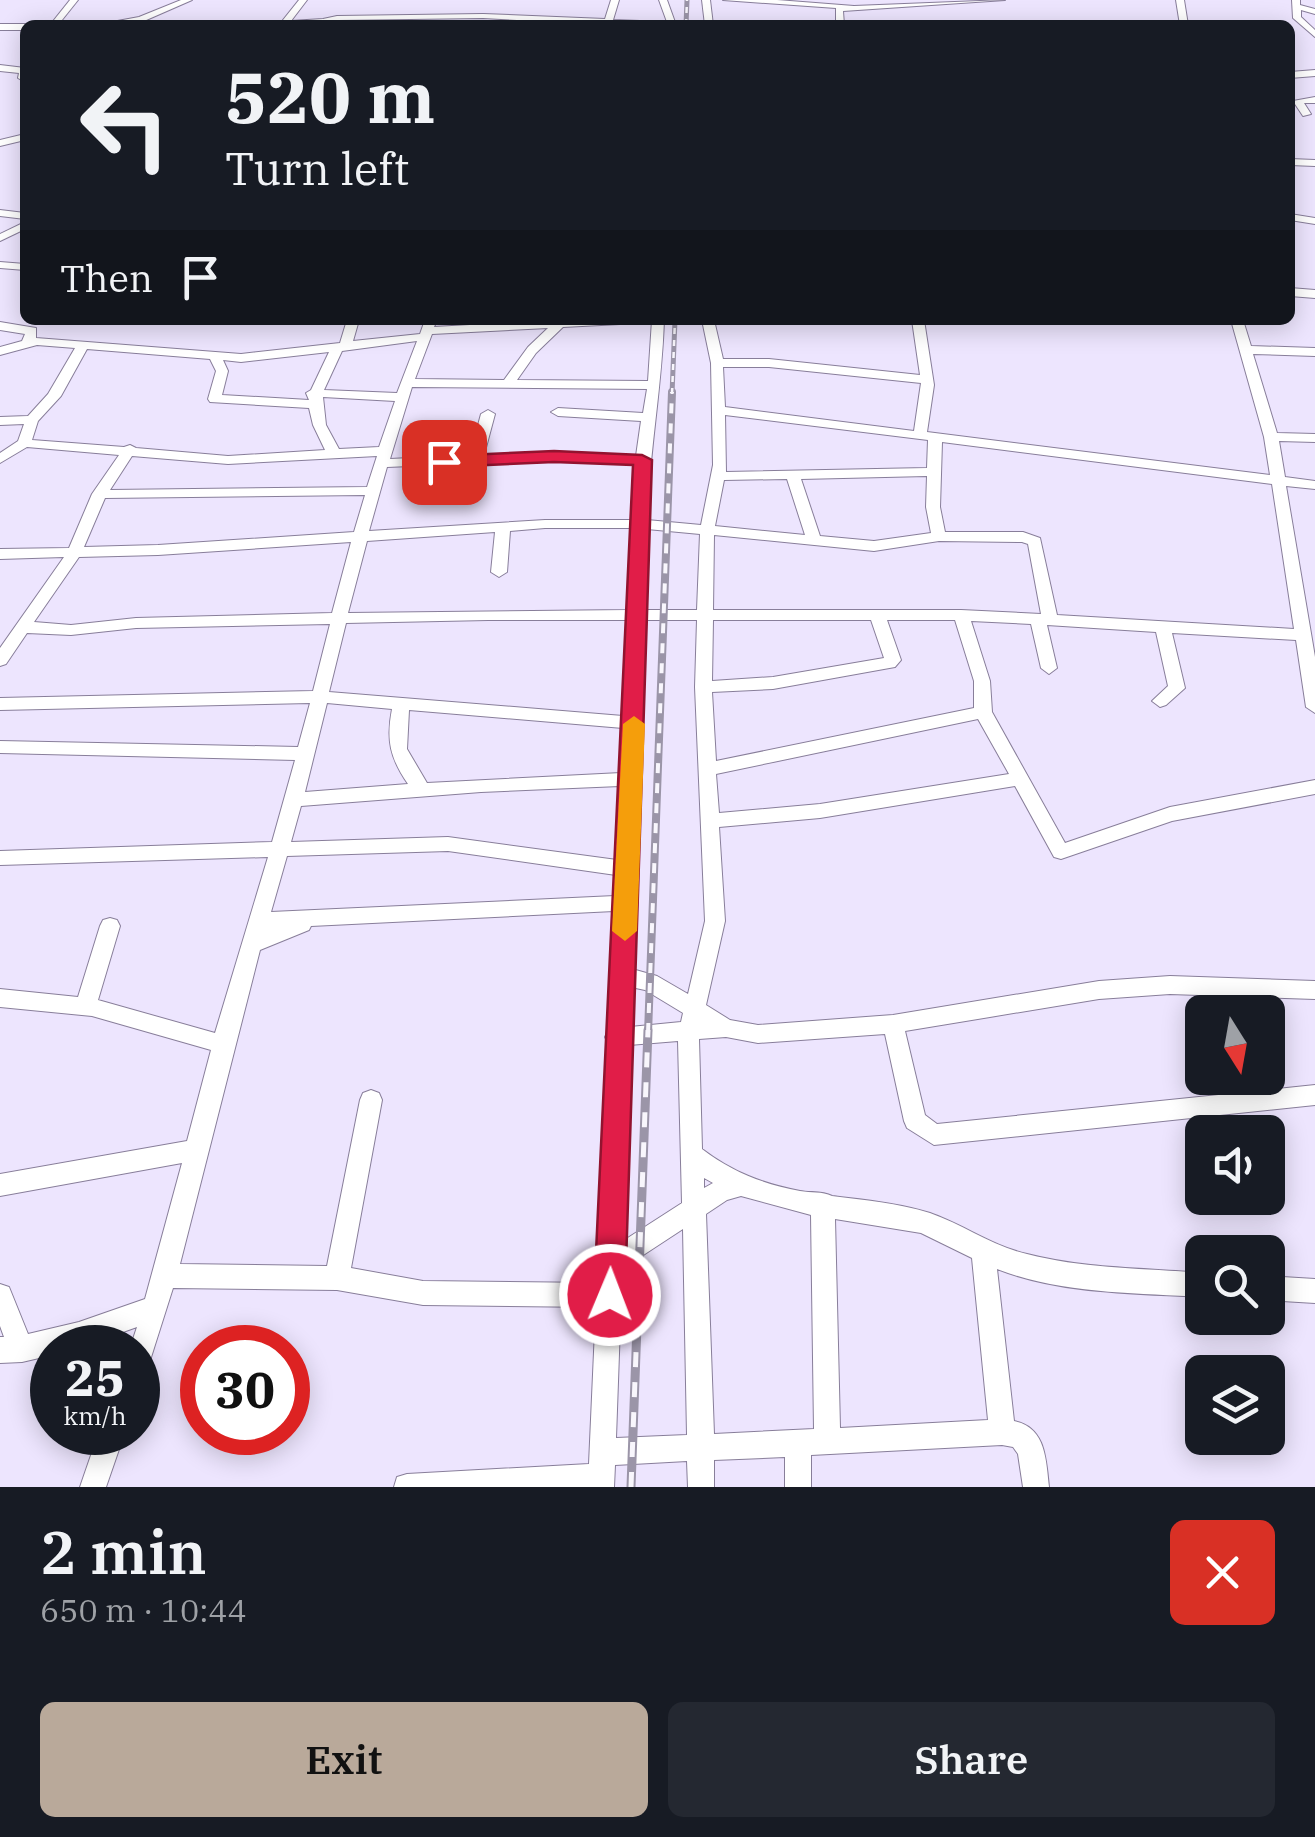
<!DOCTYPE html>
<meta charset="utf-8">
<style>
body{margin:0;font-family:"IBM Plex Serif",serif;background:#242831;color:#f1f3f6;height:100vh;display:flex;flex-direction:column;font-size:38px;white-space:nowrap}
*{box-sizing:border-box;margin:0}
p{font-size:32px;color:#9ea1a6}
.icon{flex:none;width:55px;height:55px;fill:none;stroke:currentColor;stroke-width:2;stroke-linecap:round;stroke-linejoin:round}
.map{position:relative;height:1487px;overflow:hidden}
.drawer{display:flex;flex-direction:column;background:#171b24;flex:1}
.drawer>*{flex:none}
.banner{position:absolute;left:20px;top:20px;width:1275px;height:305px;border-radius:15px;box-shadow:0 5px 25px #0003;background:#171b24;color:#f1f3f6;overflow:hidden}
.needle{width:65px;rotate:169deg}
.fabs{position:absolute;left:1185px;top:995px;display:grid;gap:20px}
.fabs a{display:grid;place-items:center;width:100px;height:100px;border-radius:15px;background:#171b24;box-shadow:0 5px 25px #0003;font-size:50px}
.speed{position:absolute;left:30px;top:1325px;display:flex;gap:20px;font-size:50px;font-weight:700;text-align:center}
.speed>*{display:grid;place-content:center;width:130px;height:130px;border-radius:50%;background:#171b24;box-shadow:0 5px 25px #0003;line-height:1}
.speed small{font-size:25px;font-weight:400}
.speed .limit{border:15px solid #d22;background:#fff;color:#111}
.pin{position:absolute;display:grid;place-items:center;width:85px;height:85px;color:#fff;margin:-42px;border-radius:20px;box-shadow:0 5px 15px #0006}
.me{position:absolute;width:110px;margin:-55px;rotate:1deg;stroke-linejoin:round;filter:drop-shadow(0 0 8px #0008)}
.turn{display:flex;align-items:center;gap:35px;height:210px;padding:0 40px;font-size:45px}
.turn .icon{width:130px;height:130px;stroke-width:2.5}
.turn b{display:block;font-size:70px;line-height:85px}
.then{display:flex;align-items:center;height:95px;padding:0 40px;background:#0003;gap:20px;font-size:38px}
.round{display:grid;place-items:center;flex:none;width:105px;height:105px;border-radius:15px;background:#242831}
.summary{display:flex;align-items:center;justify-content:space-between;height:170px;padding:0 40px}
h1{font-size:60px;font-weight:600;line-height:75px}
.cta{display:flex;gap:20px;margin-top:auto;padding:20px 40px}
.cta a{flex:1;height:115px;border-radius:15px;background:#b9a99a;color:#111;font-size:40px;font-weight:600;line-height:115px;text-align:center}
.cta a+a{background:#242831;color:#f1f3f6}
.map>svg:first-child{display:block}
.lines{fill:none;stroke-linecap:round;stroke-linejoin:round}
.minor-casing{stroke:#887e9a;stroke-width:2}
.minor{fill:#fff;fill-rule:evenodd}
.rail-far2-casing{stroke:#9b95a8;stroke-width:5}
.rail-far1-casing{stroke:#9b95a8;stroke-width:8}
.rail-casing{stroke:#9b95a8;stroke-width:9}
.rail-far2{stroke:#f8f6fc;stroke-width:2.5;stroke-dasharray:6;stroke-linecap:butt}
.rail-far1{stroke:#f8f6fc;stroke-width:4;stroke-dasharray:10;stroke-linecap:butt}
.rail{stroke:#f8f6fc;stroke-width:5;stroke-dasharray:15;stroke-linecap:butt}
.route{fill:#e11d48;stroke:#92132f;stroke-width:2.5}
.slow{fill:#f59e0b}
</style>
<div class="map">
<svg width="1315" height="1487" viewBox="0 0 1315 1487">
<rect width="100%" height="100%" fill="#ede5fe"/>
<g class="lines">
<g class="minor-casing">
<g id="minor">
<polygon points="70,0 78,0 58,25 50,25"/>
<polygon points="181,0 192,0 144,21 96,25 139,17"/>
<polygon points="299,0 307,0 291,21 323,19 337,16 483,14 605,19 611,0 619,0 613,20 667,22 659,0 667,0 676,25 606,25 483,18 337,20 322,25 279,25"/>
<polygon points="702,0 710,0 713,25 705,25"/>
<polygon points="723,0 777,0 854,6 1005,0 843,11 844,25 792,25 836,22 836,8"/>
<polygon points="1176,0 1184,0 1188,25 1180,25"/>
<polygon points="1292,0 1300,0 1300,5 1315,9 1315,14 1301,10 1301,17 1315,30 1315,37 1293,18"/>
<polygon points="0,24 25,24 27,25 25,30 0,30"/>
<polygon points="0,65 25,68 25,82 18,78 19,73 0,71"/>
<polygon points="1315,70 1315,76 1290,78 1290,72"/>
<polygon points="1315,97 1315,103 1304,103 1311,114 1303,116 1293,101"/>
<polygon points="25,134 25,140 0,146 0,140"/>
<polygon points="1290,159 1315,160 1315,166 1290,165"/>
<polygon points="0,210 25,213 25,219 0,216"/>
<polygon points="1290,214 1315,218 1315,224 1290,220"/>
<polygon points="25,222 25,229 0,241 0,234"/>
<polygon points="0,262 25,264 25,270 0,268"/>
<polygon points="1290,288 1315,290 1315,298 1290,296"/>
<path d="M347,320H359L353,341L420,334L425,320H437L434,327L556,320H626L620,324L563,327L536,353L517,380L648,381L652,320H664C662,387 649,453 647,520L701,525L713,465L711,363L702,320H714L723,359H769L920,375L912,320H924L934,385L927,432L1270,475L1264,437L1231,320H1243L1251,346L1315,348V356L1253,354L1277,433L1315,434V442L1279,441L1285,477L1315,481V489L1286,486L1315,657V713L1306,707L1296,640L1172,633L1185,688L1166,705L1160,707L1152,701L1168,686L1156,632L1047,625L1057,668L1049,674L1041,668L1031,624L971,621L990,681L992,712L1065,843L1170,807L1315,780V794L1172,821L1061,859L1054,857L1015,786L820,818L719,827L725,921L706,1005L730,1020L758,1025L893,1015L1099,981L1170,976L1315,981V999L1170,994L1099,999L905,1031L925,1115L937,1124L1315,1085V1105L934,1145L907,1128L904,1121L885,1034L758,1043L726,1037L699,1039L702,1149C732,1172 763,1184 800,1191C811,1193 822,1191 832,1196C864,1200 898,1203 930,1213C964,1225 992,1246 1027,1254C1085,1269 1144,1268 1202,1273V1297C1134,1293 1061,1294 997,1269L1014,1421C1046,1427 1046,1460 1049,1487H1023L1018,1454L1013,1447L1002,1445L811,1455V1487H785V1457L714,1460V1487H688L687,1461L615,1465L614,1487H394L397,1477L407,1474L589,1464L596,1307L423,1305L337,1290L173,1288L147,1370L138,1373V1348H130L137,1327L78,1348H52V1355L22,1362L0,1363V1337H4L0,1326V1284L9,1287L28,1334L79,1322L145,1299L182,1163L0,1196V1174L187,1141L211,1050L92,1016L0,1007V989L78,997L100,926L103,920L110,918L117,920L120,926L98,1000L215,1033L268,857L0,865V851L272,842L295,760L0,753V741L298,747L310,703L0,710V698L313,691L330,624L136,628L71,635L27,633L6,664L0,666V648L64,557L0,559V549L69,548L92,494L119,455L27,447L0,463V453L18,441L24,424L0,425V417L28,416L48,394L75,348L37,345L0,355V347L22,341L25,334L0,330V322L36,328V338L241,354L340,343ZM548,328L528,347L504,380L415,379L432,334ZM417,341L397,393L324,390L342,351ZM87,349L210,359L216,371L208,399L210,402L309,408L313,425L325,450L228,456L136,448L130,445L124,447L32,440L38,421L61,396ZM329,352L311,390L306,393L309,400L222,395L228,371L223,360L241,362ZM723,367H769L921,383L914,431L725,407ZM412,387L647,389L643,413L558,408L551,412L558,416L641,421L636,456L554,452L484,455L495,414L488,410L481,414L470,455L390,459ZM323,397L395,401L379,447L339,449L326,425ZM725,415L928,440L927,468L726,472ZM942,442L1272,484L1294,629L1057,615L1040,538L1023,532H945L940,507ZM132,456L228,464L377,456L367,487L110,490ZM554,460L635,464L632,520H545L369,531L387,467ZM927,476L926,507L931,533L874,541L820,536L801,479ZM787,479L805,535L715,526L724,480ZM365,495L354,532L158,545L84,547L105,498ZM545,528H632L628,610L348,613L367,541L495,532L491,572L499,577L507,572L510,531ZM647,529L700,534L697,610H644ZM714,535L874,551L939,541L1022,542L1028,544L1041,614L961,610H713ZM351,542L332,613L136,618L71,625L34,622L79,557L158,555ZM488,620H628L623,716L329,692L346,623ZM644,620H697L695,687L705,921L688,994L657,976L632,969L640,727L643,723L640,719ZM713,620H871L884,658L773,677L712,681ZM887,620H955L974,681V708L716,761L712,692L773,689L895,667L901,660ZM327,703L392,709C386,740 390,758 408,784L305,792ZM409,710L623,728L621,773L427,783L407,749ZM978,719L1009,774L820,804L719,813L716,774ZM620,786L617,860L448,837L291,842L301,806L481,792ZM448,851L616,875L615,896L271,912L287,856ZM614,911L609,1030L605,1037L608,1043L597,1283L423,1281L351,1268L382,1100L379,1093L371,1090L363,1093L360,1100L327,1266L180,1264L260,950L309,930L311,926ZM631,987L645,990L683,1013L681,1022L630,1027ZM678,1041L682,1203L623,1241L629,1045ZM704,1178L713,1183L704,1188ZM741,1196L811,1215L814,1429L714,1434L706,1214L727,1200ZM835,1219L921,1233L972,1258L988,1420L840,1428ZM683,1229L687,1435L616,1438L622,1269Z"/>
<polygon points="1268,1276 1315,1279 1315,1303 1268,1300"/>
<polygon points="99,1432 125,1432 106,1487 80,1487"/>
</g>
</g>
<use href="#minor" class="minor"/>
<g class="rail-far2-casing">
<g id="rail-far2">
<polyline points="686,25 687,0"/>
<polyline points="672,394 675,320"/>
</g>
</g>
<g class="rail-far1-casing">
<polyline id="rail-far1" points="648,1033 672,392"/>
</g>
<g class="rail-casing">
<polyline id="rail" points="631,1487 648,1030"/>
</g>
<use href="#rail-far2" class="rail-far2"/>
<use href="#rail-far1" class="rail-far1"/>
<use href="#rail" class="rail"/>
</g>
<polygon class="route" points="554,451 642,455 652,460 625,1295 621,1307 610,1311 598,1307 594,1295 633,465 554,462 444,467 435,462 444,456"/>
<polygon class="slow" points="634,716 645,724 637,931 625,941 612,931 623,724"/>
</svg>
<div class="fabs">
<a><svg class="needle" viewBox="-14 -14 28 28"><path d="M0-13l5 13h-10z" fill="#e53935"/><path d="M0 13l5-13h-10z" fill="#9ea1a6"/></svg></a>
<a><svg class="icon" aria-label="sound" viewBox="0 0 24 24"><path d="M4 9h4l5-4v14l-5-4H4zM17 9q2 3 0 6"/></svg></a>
<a><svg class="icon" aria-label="search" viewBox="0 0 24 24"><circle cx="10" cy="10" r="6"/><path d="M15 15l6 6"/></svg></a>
<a><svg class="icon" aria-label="layers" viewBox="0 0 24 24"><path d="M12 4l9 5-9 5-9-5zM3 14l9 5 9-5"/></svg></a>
</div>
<div class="speed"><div>25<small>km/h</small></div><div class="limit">30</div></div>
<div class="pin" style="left:444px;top:462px;background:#d93025"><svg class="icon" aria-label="arrive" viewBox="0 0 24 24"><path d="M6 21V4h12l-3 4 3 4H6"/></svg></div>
<svg class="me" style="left:610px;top:1295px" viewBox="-20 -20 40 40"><circle r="17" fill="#e11d48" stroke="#fff" stroke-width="3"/><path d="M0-11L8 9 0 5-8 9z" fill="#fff"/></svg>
<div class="banner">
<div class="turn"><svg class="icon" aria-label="left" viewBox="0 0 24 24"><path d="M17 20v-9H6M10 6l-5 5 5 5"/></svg><div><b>520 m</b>Turn left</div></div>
<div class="then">Then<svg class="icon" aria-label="arrive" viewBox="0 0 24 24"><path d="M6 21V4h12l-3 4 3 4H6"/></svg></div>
</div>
</div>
<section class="drawer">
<div class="summary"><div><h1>2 min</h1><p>650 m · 10:44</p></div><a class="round" style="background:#d93025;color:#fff"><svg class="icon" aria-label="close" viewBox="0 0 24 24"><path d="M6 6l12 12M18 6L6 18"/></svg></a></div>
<div class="cta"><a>Exit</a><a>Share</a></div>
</section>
